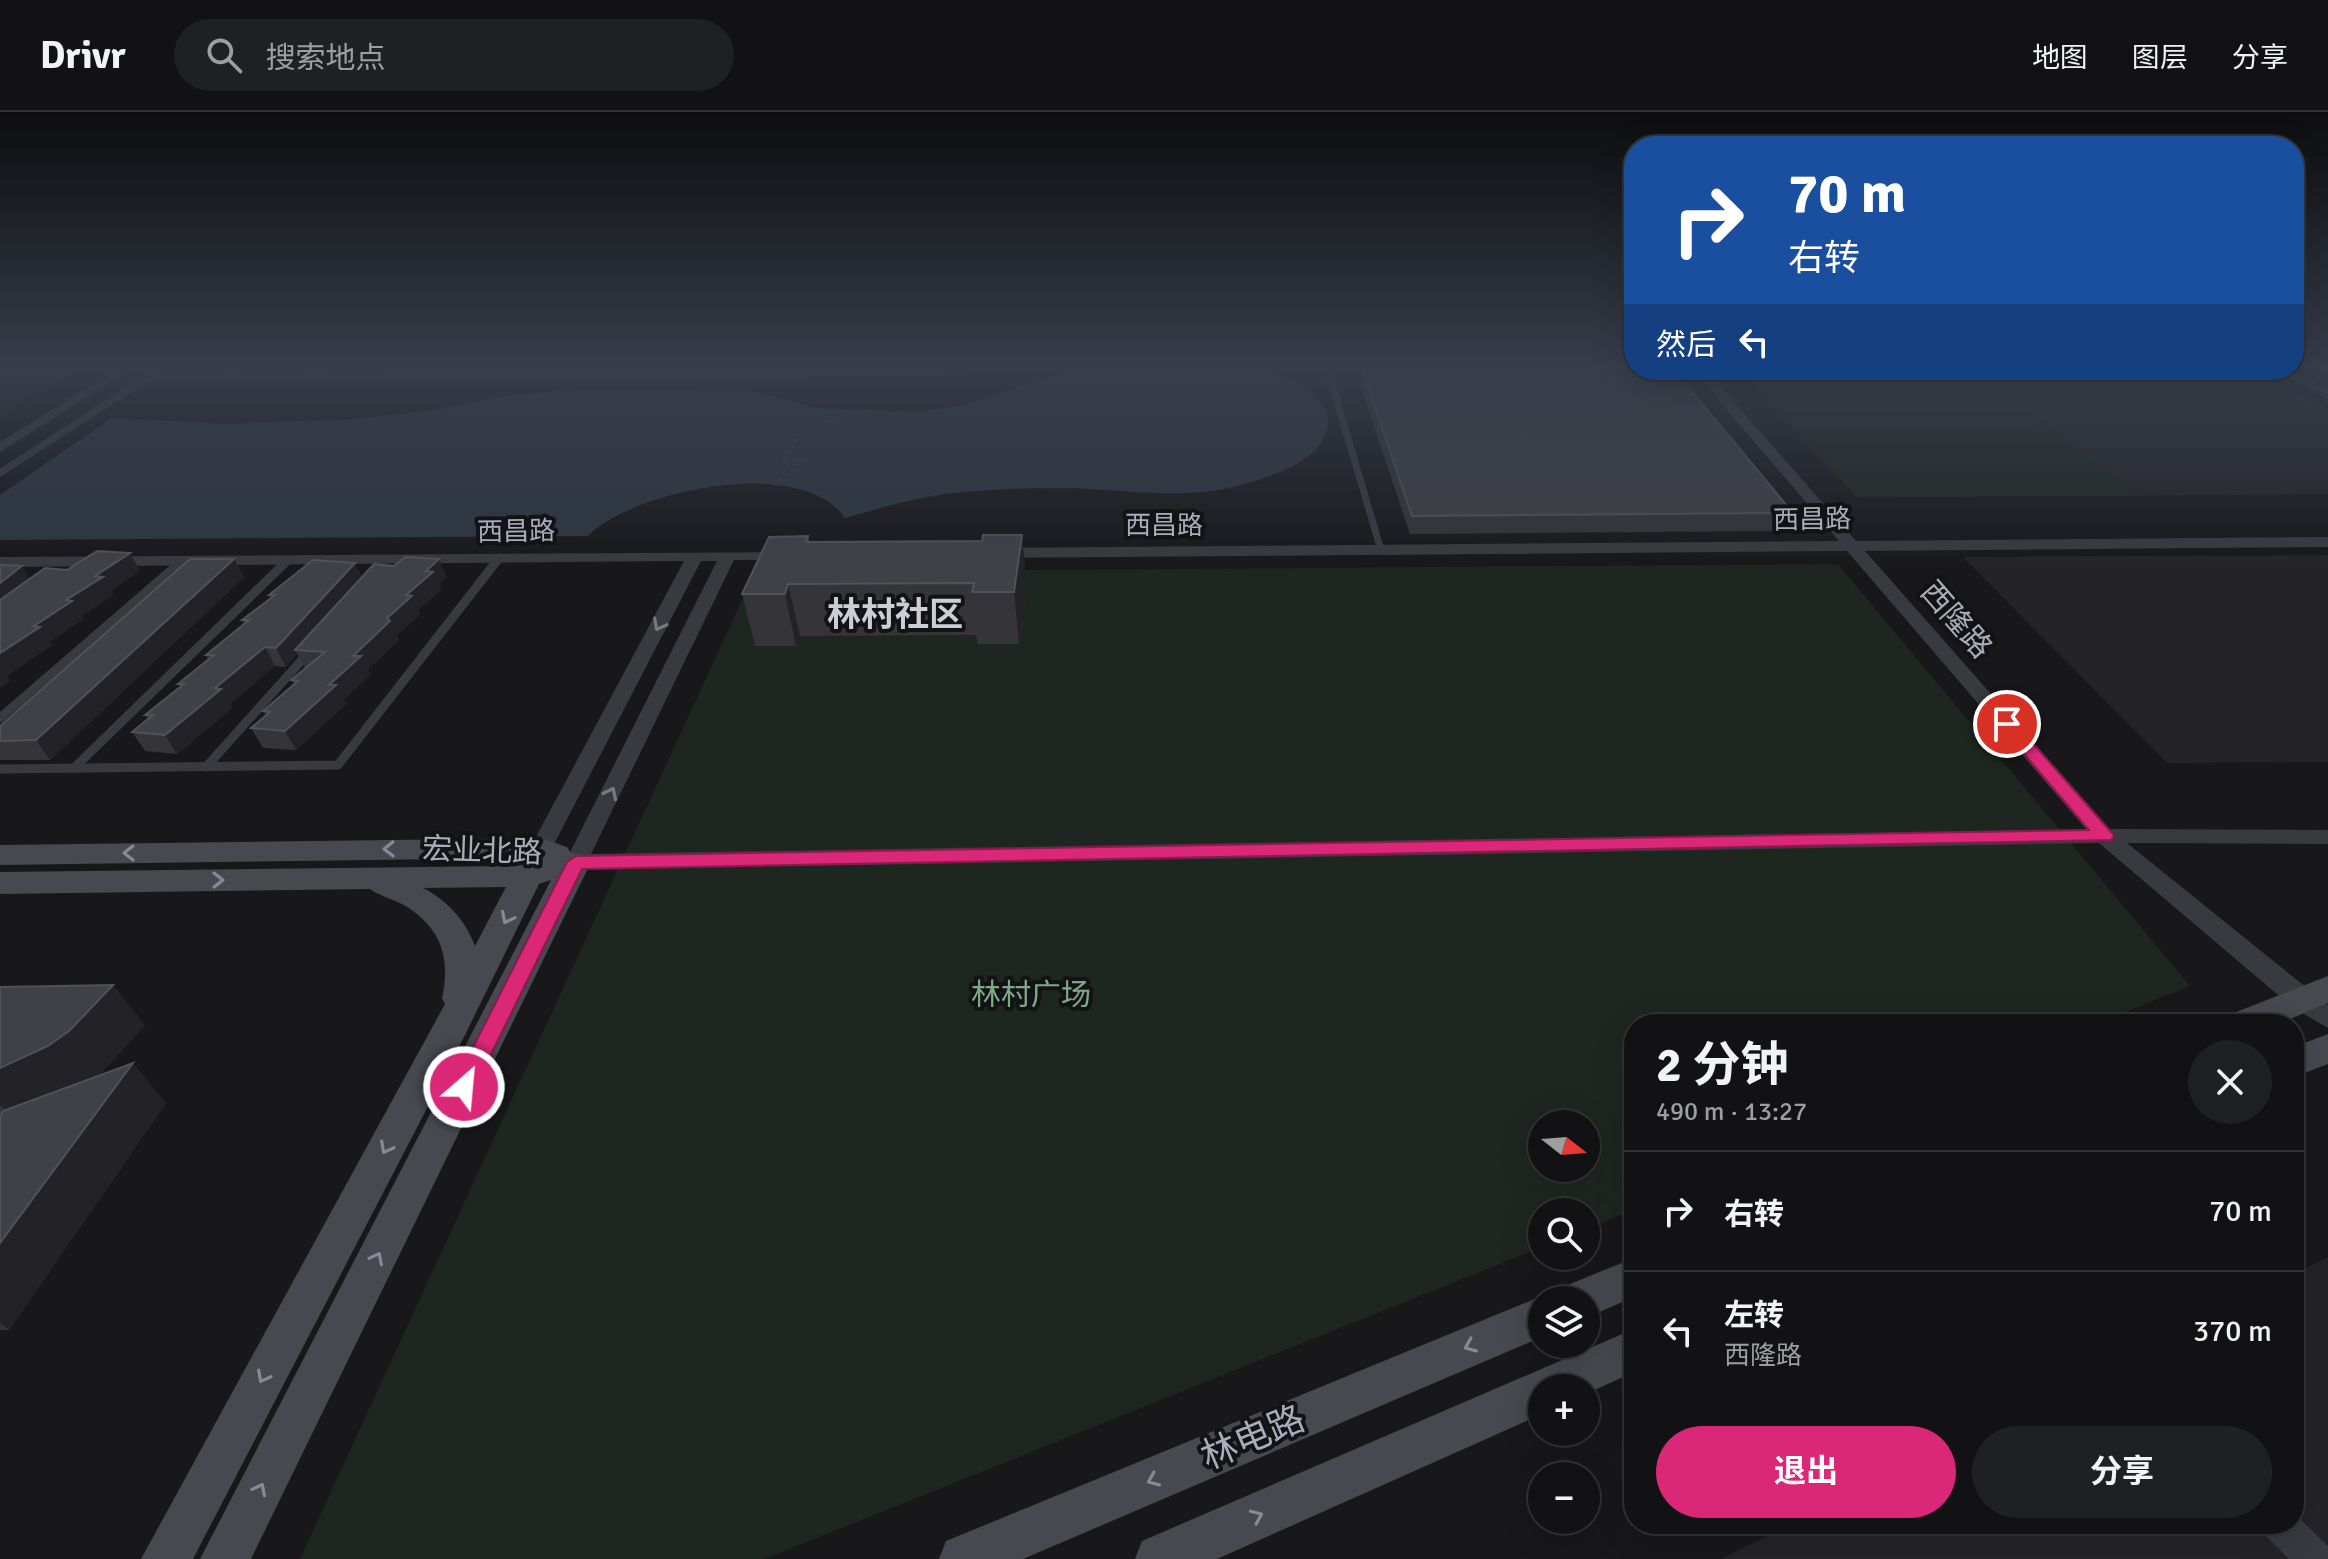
<!DOCTYPE html>
<html lang="zh">
<meta charset="utf-8">
<style>
body{margin:0;font-family:Signika,"Noto Sans SC",sans-serif;background:#1f2022;color:#f1f3f6;height:100vh;display:flex;flex-direction:column;font-size:30px;white-space:nowrap}
*{box-sizing:border-box;margin:0}
p{font-size:26px;color:#9c9ea0}
.icon{flex:none;width:44px;height:44px;fill:none;stroke:currentColor;stroke-width:2;stroke-linecap:round;stroke-linejoin:round}
.map{position:relative;flex:1;overflow:hidden}
.drawer{position:absolute;left:1624px;top:902px;width:680px;height:520px;display:flex;flex-direction:column;background:#121214;border-radius:32px;box-shadow:0 8px 32px #0002,0 0 0 2px #313234}
.drawer>*{flex:none}
.banner{position:absolute;left:1624px;top:24px;width:680px;height:244px;border-radius:32px;box-shadow:0 8px 32px #0002,0 0 0 2px #313234;background:#1a4fa0;color:#fff;overflow:hidden}
.needle{width:52px;rotate:107deg}
.tools{position:absolute;left:1528px;top:998px;display:grid;gap:16px}
.tools a{display:grid;place-items:center;width:72px;height:72px;border-radius:50%;background:#121214;box-shadow:0 8px 32px #0002,0 0 0 2px #313234;font-size:40px}
.pin{position:absolute;display:grid;place-items:center;width:68px;height:68px;color:#fff;margin:-34px;border:4px solid #fff;border-radius:50%;box-shadow:0 2px 8px #0007}
.me{position:absolute;width:88px;margin:-44px;rotate:27deg;stroke-linejoin:round;filter:drop-shadow(0 0 6px #0008)}
.turn{display:flex;align-items:center;gap:28px;height:168px;padding:0 32px;font-size:36px}
.turn .icon{width:104px;height:104px;stroke-width:2.5}
.turn b{display:block;font-size:56px;line-height:68px}
.then{display:flex;align-items:center;height:76px;padding:0 32px;background:#0003;gap:16px;font-size:30px}
.round{display:grid;place-items:center;flex:none;width:84px;height:84px;border-radius:42px;background:#1f2022}
.headline{display:flex;align-items:center;justify-content:space-between;height:136px;padding:0 32px}
h1{font-size:48px;font-weight:700;line-height:60px}
.primary-button{display:flex;gap:16px;margin-top:auto;padding:16px 32px}
.primary-button a{flex:1;height:92px;border-radius:48px;background:#db2777;color:#fff;font-size:32px;font-weight:700;line-height:92px;text-align:center}
.primary-button a+a{background:#1f2022;color:#f1f3f6}
ul{padding:0;list-style:none}
li{display:flex;align-items:center;gap:24px;height:120px;padding:0 32px;border-top:2px solid #313234}
li div{flex:1}
li b{display:block;font-size:30px}
li em{font-style:normal}
header{display:flex;align-items:center;gap:48px;box-sizing:border-box;height:112px;padding:0 40px;background:#121214;border-bottom:2px solid #313234}
header strong{font-size:38px}
nav{display:flex;gap:44px;margin-inline-start:auto;font-size:28px}
.search{width:560px;height:72px;background:#1f2022;display:flex;align-items:center;gap:20px;box-sizing:border-box;padding:0 28px;border-radius:44px;color:#9c9ea0;font-size:30px}
.map>svg:first-child{display:block}
.built{fill:#242428}
.green{fill:#1d261f;fill-rule:evenodd}
.water{fill:#2d3640}
.lines{fill:none;stroke-linecap:round;stroke-linejoin:round}
.path{stroke:#3f4047;stroke-width:3;stroke-dasharray:3 4;stroke-linecap:butt}
.service-far1{stroke:#393940;stroke-width:7}
.service{stroke:#393940;stroke-width:9}
.minor{fill:#393940;fill-rule:evenodd}
.secondary{fill:#474850;fill-rule:evenodd}
.wall{fill:#343439}
.shaded-wall{fill:#232327}
.building{fill:#404147;stroke:#515259;stroke-width:2}
.oneway{stroke:#777984}
.oneway2{stroke:#878a96}
.route{fill:#db2777;stroke:#8e194d;stroke-width:2}
.labels{text-anchor:middle;dominant-baseline:central;stroke-width:8;stroke-linejoin:round;paint-order:stroke}
.far-street-label{font-size:26px;fill:#a9adbb;stroke:#131316}
.street-label{font-size:30px;fill:#a9adbb;stroke:#131316}
.park-label{font-size:30px;fill:#7fa885;stroke:#131316}
.quarter-label{font-size:34px;font-weight:bold;fill:#cbcdd7;stroke:#131316}
.near-street-label{font-size:36px;fill:#a9adbb;stroke:#131316}
</style>
<header>
<strong>Drivr</strong>
<div class="search"><svg class="icon" aria-label="search" viewBox="0 0 24 24"><circle cx="10" cy="10" r="6"/><path d="M15 15l6 6"/></svg>搜索地点</div>
<nav><a>地图</a><a>图层</a><a>分享</a></nav>
</header>
<div class="map">
<svg width="2328" height="1447" viewBox="0 0 2328 1447">
<rect width="100%" height="100%" fill="#18181b"/>
<g class="built">
<polygon points="0,252 88,252 0,305"/>
<polygon points="1976,258 2259,258 2328,298 2328,382 2140,384"/>
<polygon points="2328,443 2328,650 2167,651 1963,445"/>
<polygon points="2328,1145 2328,1447 1721,1447 1791,1412 2294,1412 2294,1162"/>
</g>
<g class="green">
<polygon points="1738,258 1976,258 2140,384 1857,385"/>
<path d="M1838,452L2190,874L2096,912H1634V1098L1586,1117V1100H1542V1135L764,1447H300L755,460ZM1542,1012H1586V1056H1542Z"/>
</g>
<path class="water" d="M1130,252C1181,252 1294,244 1325,296C1332,309 1327,324 1318,335C1307,348 1288,357 1272,363C1198,393 1137,377 1061,376C1029,376 996,377 964,380C924,383 884,395 845,406C803,343 633,378 588,424L0,428V383L112,306L227,312L353,307L431,299L502,284L582,277L749,278L817,296L916,300L965,293L1051,264Z"/>
<g class="lines">
<path class="path" d="M775,373L801,349L782,347L796,332L794,325C810,311 834,312 851,298"/>
<g class="service-far1">
<polyline points="1319,252 1327,255 1410,254"/>
<polyline points="1326,252 1381,438"/>
<polyline points="1443,254 1602,253"/>
<polyline points="472,264 484,252"/>
<polyline points="228,265 247,252"/>
<polyline points="309,265 326,252"/>
<polyline points="390,265 405,252"/>
<polyline points="146,266 934,261 994,252"/>
<polyline points="0,361 168,252"/>
</g>
<g class="service">
<polyline points="0,606 182,449"/>
<polyline points="206,655 310,539"/>
<polyline points="74,656 288,448"/>
<polyline points="0,657 338,653 499,446"/>
</g>
<g class="minor">
<polygon points="125,252 139,252 0,340 0,330"/>
<polygon points="1693,258 1706,258 1856,429 2328,425 2328,435 1865,439 2110,717 2328,718 2328,732 2127,731 2328,893 2328,916 2292,895 2099,731 576,758 568,755 565,750 717,449 701,449 552,736 549,741 533,741 530,736 684,449 0,455 0,445 793,440 795,443 793,446 787,448 734,448 591,742 2086,717 1847,439 993,446 985,441 993,436 1839,429"/>
<polygon points="2277,258 2292,258 2328,278 2328,287"/>
<polygon points="2294,1401 2328,1434 2328,1447 2289,1447 2267,1425 2262,1412 2294,1412"/>
</g>
<g class="secondary">
<path d="M541,726L567,735L571,741L587,743L591,750L251,1447H200L551,768L539,772L464,925L193,1447H141L445,892L442,886C451,846 441,815 404,793C393,787 379,784 370,777L0,782V760L517,754L521,746L0,753V733ZM506,775L475,834C466,809 447,788 423,776Z"/>
<polygon points="2328,864 2328,891 2278,912 2225,912 2231,902"/>
<polygon points="2328,922 2328,952 2294,965 2294,935"/>
<polygon points="1634,1146 1634,1185 1586,1206 1586,1188 1559,1188 1565,1174"/>
<polygon points="1542,1184 1553,1188 1542,1188 1542,1225 1023,1447 939,1447 946,1429"/>
<polygon points="1634,1217 1634,1260 1586,1282 1586,1276 1542,1276 1542,1302 1217,1447 1135,1447 1142,1429"/>
</g>
</g>
<g class="wall">
<polygon points="169,252 237,252 225,259 173,259"/>
<polygon points="245,252 317,252 307,258 248,259"/>
<polygon points="326,252 396,252 388,258 328,258"/>
<polygon points="406,252 476,252 469,257 408,258"/>
<polygon points="486,252 538,252 533,257 488,257"/>
<polygon points="600,252 677,252 600,254"/>
<polygon points="1397,252 1456,252 1459,256 1588,255 1589,252 1634,252 1793,401 1787,419 1410,422 1360,272 1362,257 1396,257"/>
<polygon points="808,424 810,430 1027,473 1019,532 978,532 976,523 800,524 796,534 755,534 742,482"/>
<polygon points="234,447 244,465 50,648 0,648 0,614"/>
<polygon points="355,451 362,466 447,465 439,472 441,478 418,498 420,502 397,523 399,528 368,557 370,563 343,588 346,592 296,638 263,636 251,616 266,604 263,599 294,572 291,568 305,556 297,542 286,555 275,554 230,592 232,596 177,642 145,639 132,620 148,607 145,603 180,575 178,572 208,548 206,543 244,512 242,508 270,486 269,483"/>
<polygon points="0,875 145,913 103,959 95,965 166,991 9,1218 0,1218"/>
</g>
<g class="shaded-wall">
<polygon points="222,252 237,252 225,259"/>
<polygon points="304,252 317,252 307,258"/>
<polygon points="386,252 396,252 388,258"/>
<polygon points="467,252 476,252 469,257"/>
<polygon points="1022,423 1027,473 1019,532 1014,480"/>
<polygon points="130,441 140,459 111,479 114,483 82,504 84,507 50,530 53,533 7,564 10,569 0,576 0,541 95,464"/>
<polygon points="234,447 244,465 50,648 36,628"/>
<polygon points="439,447 447,465 439,472 441,478 418,498 420,502 397,523 399,528 368,557 370,563 343,588 346,592 296,638 285,619 329,573 426,459"/>
<polygon points="355,451 363,469 295,538 297,542 286,555 276,536"/>
<polygon points="22,454 34,472 0,499 0,471"/>
<polygon points="788,472 800,524 796,534 785,482"/>
<polygon points="265,535 275,554 230,592 232,596 177,642 165,623 215,576"/>
<polygon points="113,873 145,913 103,959 83,973 11,1004 0,993 0,956"/>
<polygon points="133,951 166,991 9,1218 0,1211 0,1131"/>
</g>
<g class="building">
<polygon points="1400,252 1456,252 1459,256 1599,255 1597,252 1634,252 1634,258 1674,258 1793,401 1412,404 1362,257 1402,257"/>
<polygon points="983,423 1022,423 1014,480 972,480 974,471 788,472 785,482 742,482 769,425 808,424 806,430 982,429"/>
<polygon points="97,439 130,441 95,464 103,465 66,488 72,489 34,514 40,515 0,541 0,488 45,456 67,458"/>
<polygon points="405,445 439,447 426,459 433,460 406,483 412,484 387,506 390,509 353,544 361,544 329,573 336,573 285,619 251,616 270,600 263,599 298,569 291,568 325,540 295,538 374,452 394,454"/>
<polygon points="190,447 234,447 36,628 0,629 0,614"/>
<polygon points="313,448 355,451 276,536 265,535 215,576 221,577 165,623 132,620 153,603 145,603 184,572 178,572 214,543 206,543 249,508 242,508 275,483 269,483"/>
<polygon points="0,453 22,454 0,471"/>
<polygon points="113,873 69,919 48,934 0,956 0,875"/>
<polygon points="133,951 0,1131 0,1004 3,999"/>
</g>
<defs><path id="oneway-chevron" d="M-2-3.5L2.5 0L-2 3.5" fill="none" stroke-width="1.6" stroke-linecap="round" stroke-linejoin="round" transform="scale(2)"/></defs>
<g class="oneway">
<use href="#oneway-chevron" transform="translate(659 513) rotate(118)"/>
<use href="#oneway-chevron" transform="translate(611 681) rotate(-64)"/>
</g>
<g class="oneway2">
<use href="#oneway-chevron" transform="translate(389 737) rotate(179)"/>
<use href="#oneway-chevron" transform="translate(129 741) rotate(179)"/>
<use href="#oneway-chevron" transform="translate(218 768) rotate(-1)"/>
<use href="#oneway-chevron" transform="translate(507 806) rotate(117)"/>
<use href="#oneway-chevron" transform="translate(386 1036) rotate(118)"/>
<use href="#oneway-chevron" transform="translate(377 1146) rotate(-63)"/>
<use href="#oneway-chevron" transform="translate(1470 1234) rotate(157)"/>
<use href="#oneway-chevron" transform="translate(263 1265) rotate(118)"/>
<use href="#oneway-chevron" transform="translate(1153 1368) rotate(157)"/>
<use href="#oneway-chevron" transform="translate(260 1377) rotate(-63)"/>
<use href="#oneway-chevron" transform="translate(1257 1404) rotate(-24)"/>
</g>
<linearGradient id="sky" x2="0" y2="1"><stop stop-color="#0d0d0f"/><stop offset="0.56" stop-color="#373d4a"/><stop offset="1" stop-color="#373d4a" stop-opacity="0"/></linearGradient>
<rect width="2328" height="454" fill="url(#sky)"/>
<polygon class="route" points="2007,607 2013,609 2111,720 2114,724 2111,728 582,757 472,981 464,984 456,981 453,975 567,750 576,744 2089,718 2002,616 1999,612"/>
<g class="labels">
<g class="far-street-label">
<text transform="translate(1812 408) rotate(-1)">西昌路</text>
<text x="1164" y="414">西昌路</text>
<text transform="translate(516 420) rotate(-1)">西昌路</text>
</g>
<g class="street-label">
<text transform="translate(1956 508) rotate(49)">西隆路</text>
<text transform="translate(482 739) rotate(2)">宏业北路</text>
</g>
<g class="park-label">
<text x="1031" y="883">林村广场</text>
</g>
<g class="quarter-label">
<text x="895" y="503">林村社区</text>
</g>
<g class="near-street-label">
<text transform="translate(1253 1326) rotate(-23)">林电路</text>
</g>
</g>
</svg>
<div class="tools">
<a><svg class="needle" viewBox="-14 -14 28 28"><path d="M0-13l5 13h-10z" fill="#e53935"/><path d="M0 13l5-13h-10z" fill="#9c9ea0"/></svg></a>
<a><svg class="icon" aria-label="search" viewBox="0 0 24 24"><circle cx="10" cy="10" r="6"/><path d="M15 15l6 6"/></svg></a>
<a><svg class="icon" aria-label="layers" viewBox="0 0 24 24"><path d="M12 4l9 5-9 5-9-5zM3 14l9 5 9-5"/></svg></a>
<a>+</a>
<a>−</a>
</div>
<div class="pin" style="left:2007px;top:612px;background:#d93025"><svg class="icon" aria-label="arrive" viewBox="0 0 24 24"><path d="M6 21V4h12l-3 4 3 4H6"/></svg></div>
<svg class="me" style="left:464px;top:975px" viewBox="-20 -20 40 40"><circle r="17" fill="#db2777" stroke="#fff" stroke-width="3"/><path d="M0-11L8 9 0 5-8 9z" fill="#fff"/></svg>
<div class="banner">
<div class="turn"><svg class="icon" aria-label="right" viewBox="0 0 24 24"><path d="M7 20v-9h11M14 6l5 5-5 5"/></svg><div><b>70 m</b>右转</div></div>
<div class="then">然后<svg class="icon" aria-label="left" viewBox="0 0 24 24"><path d="M17 20v-9H6M10 6l-5 5 5 5"/></svg></div>
</div>
<section class="drawer">
<div class="headline"><div><h1>2 分钟</h1><p>490 m · 13:27</p></div><a class="round"><svg class="icon" aria-label="close" viewBox="0 0 24 24"><path d="M6 6l12 12M18 6L6 18"/></svg></a></div>
<ul>
<li><svg class="icon" aria-label="right" viewBox="0 0 24 24"><path d="M7 20v-9h11M14 6l5 5-5 5"/></svg><div><b>右转</b></div><em>70 m</em></li>
<li><svg class="icon" aria-label="left" viewBox="0 0 24 24"><path d="M17 20v-9H6M10 6l-5 5 5 5"/></svg><div><b>左转</b><p>西隆路</p></div><em>370 m</em></li>
</ul>
<div class="primary-button"><a>退出</a><a>分享</a></div>
</section>
</div>
